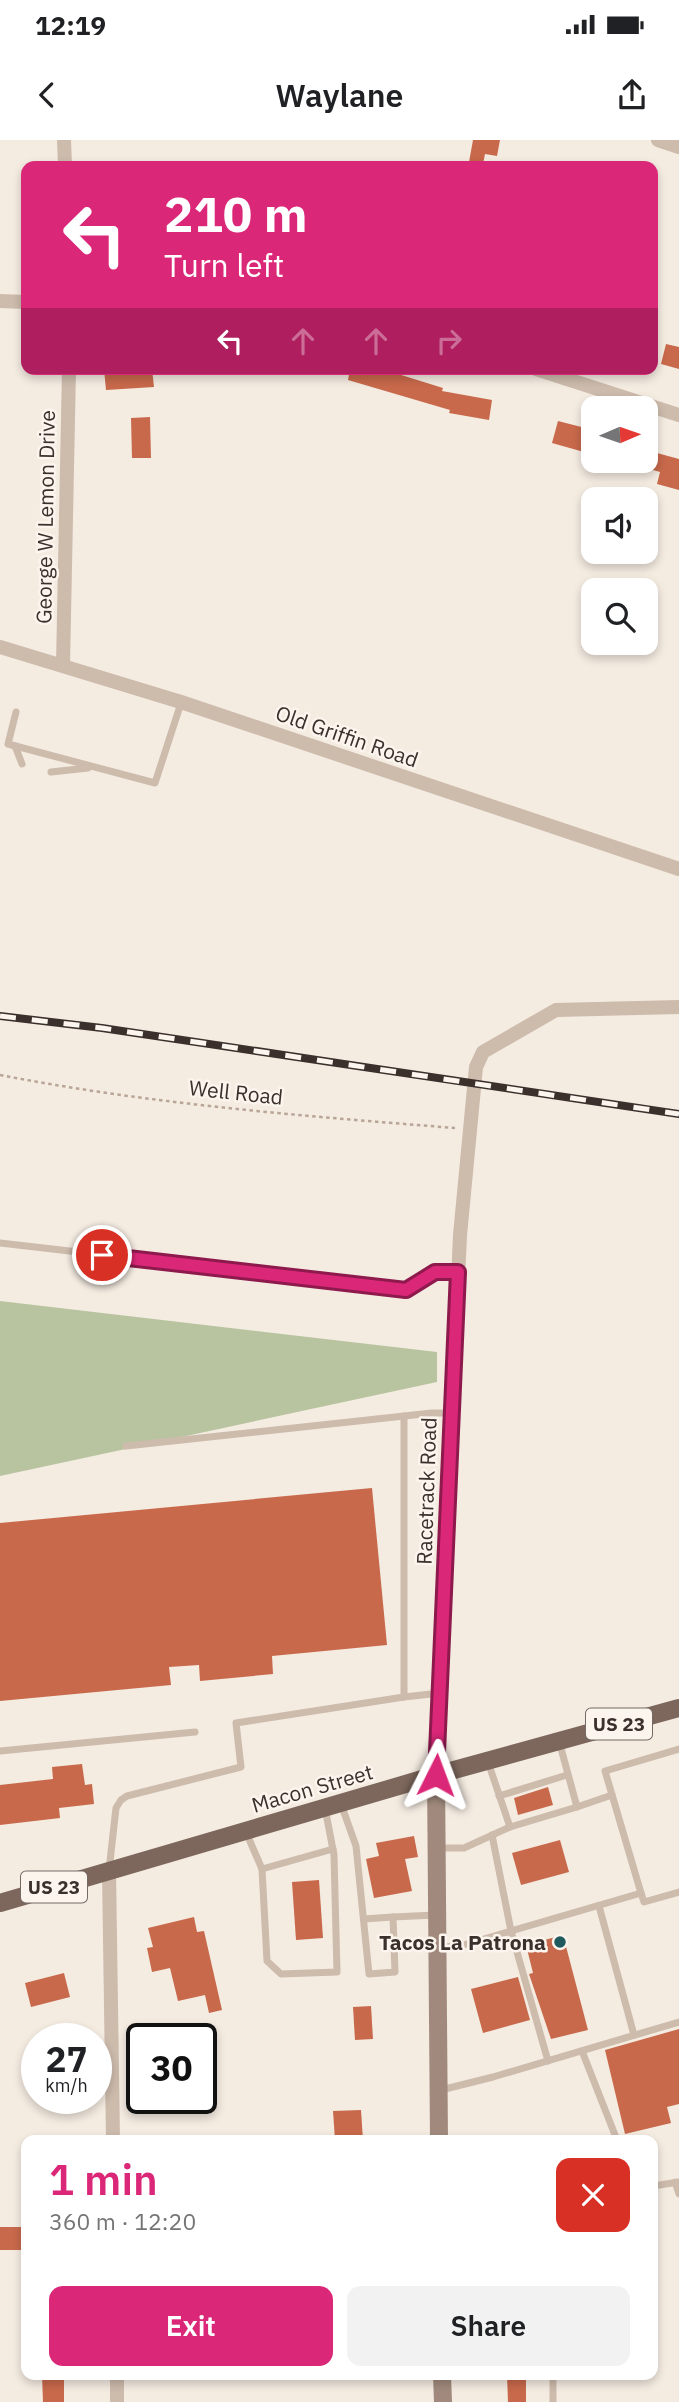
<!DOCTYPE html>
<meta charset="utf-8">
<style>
body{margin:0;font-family:"IBM Plex Sans",sans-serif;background:#f2f2f2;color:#202124;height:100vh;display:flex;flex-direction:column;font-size:26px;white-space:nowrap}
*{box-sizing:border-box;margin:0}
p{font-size:23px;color:#757577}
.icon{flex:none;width:38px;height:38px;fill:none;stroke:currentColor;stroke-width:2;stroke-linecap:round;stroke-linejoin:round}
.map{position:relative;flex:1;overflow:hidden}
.drawer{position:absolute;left:21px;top:1995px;width:637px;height:245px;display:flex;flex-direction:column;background:#fff;border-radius:14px;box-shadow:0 4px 10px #0003}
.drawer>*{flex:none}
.guide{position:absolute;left:21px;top:21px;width:637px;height:214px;border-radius:14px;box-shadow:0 4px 10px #0003;background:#db2777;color:#fff;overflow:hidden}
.needle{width:46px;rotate:88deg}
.controls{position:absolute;left:581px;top:256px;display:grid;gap:14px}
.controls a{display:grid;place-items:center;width:77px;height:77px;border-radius:14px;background:#fff;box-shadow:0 4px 10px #0003;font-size:35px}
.speed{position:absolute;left:21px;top:1883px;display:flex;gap:14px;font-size:35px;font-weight:700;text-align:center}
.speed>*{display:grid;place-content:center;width:91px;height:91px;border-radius:50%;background:#fff;box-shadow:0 4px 10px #0003;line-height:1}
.speed small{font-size:18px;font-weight:400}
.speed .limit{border:4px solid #111;border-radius:10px;background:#fff;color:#111}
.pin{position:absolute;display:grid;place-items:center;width:60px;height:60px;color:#fff;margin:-30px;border:4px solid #fff;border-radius:50%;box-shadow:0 2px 7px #0007}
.me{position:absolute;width:77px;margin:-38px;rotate:3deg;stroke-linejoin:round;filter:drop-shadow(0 0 5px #0008)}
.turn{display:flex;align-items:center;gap:24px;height:147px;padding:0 28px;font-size:32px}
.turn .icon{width:91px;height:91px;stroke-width:2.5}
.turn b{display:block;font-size:49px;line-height:60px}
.lanes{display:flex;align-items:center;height:66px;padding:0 28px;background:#0003;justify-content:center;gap:35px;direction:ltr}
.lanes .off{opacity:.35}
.round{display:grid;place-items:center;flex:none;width:74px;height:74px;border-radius:14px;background:#f2f2f2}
.summary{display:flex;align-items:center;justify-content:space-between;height:119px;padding:0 28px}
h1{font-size:42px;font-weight:600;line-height:52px;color:#db2777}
.button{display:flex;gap:14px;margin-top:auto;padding:14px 28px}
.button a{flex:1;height:80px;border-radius:14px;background:#db2777;color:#fff;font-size:28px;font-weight:600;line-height:80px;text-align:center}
.button a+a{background:#f2f2f2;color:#202124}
.status{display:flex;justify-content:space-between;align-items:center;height:49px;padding:0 35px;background:#fff;direction:ltr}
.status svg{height:19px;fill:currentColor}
header{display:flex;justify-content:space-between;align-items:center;height:91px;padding:0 28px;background:#fff;font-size:32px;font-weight:600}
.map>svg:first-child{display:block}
.green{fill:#b8c4a0}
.building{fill:#c8694b}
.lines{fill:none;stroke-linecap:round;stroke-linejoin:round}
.path{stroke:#b9a596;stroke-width:2.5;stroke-dasharray:3.5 3.5;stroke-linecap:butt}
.lane{stroke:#cdbbac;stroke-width:7}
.street{stroke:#cdbbac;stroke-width:14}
.secondary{stroke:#a18a7d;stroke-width:18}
.primary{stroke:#7d675c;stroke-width:18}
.rail-casing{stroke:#3b302b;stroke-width:8}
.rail{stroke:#fbf5ee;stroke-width:5;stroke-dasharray:16;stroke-linecap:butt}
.route-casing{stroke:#8e194d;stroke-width:18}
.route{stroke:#db2777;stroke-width:12}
.poi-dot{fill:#1f5a5e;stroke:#fbf5ee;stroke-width:2.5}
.labels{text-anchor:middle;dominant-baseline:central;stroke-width:5;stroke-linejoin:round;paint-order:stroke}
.shield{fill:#fbf5ee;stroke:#756b66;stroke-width:2}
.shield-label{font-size:19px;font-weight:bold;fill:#3b302b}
.street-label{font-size:21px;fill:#3b302b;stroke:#fbf5ee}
.poi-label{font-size:21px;font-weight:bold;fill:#3b302b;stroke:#fbf5ee;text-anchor:end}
</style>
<div class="status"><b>12:19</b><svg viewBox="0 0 49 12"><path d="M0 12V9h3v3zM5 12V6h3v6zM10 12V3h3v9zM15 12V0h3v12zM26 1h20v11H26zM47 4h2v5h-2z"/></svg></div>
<header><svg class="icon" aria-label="back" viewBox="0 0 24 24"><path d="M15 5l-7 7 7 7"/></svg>Waylane<svg class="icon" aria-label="share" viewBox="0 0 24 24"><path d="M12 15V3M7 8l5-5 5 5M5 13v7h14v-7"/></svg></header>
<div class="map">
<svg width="679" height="2262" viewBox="0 0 679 2262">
<rect width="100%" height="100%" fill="#f4ebe1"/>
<polygon class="green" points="0,1161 437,1212 437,1242 0,1336"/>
<g class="building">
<polygon points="473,0 500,0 497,16 485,14 483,24 469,22"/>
<polygon points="666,204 679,207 679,229 661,224"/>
<polygon points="104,229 152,229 154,247 106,250"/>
<polygon points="350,229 382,229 443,248 442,251 492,260 489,280 449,273 450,270 348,240"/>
<polygon points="150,277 151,318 132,318 131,278"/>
<polygon points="558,281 593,290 591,314 552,303"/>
<polygon points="646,310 679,319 679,350 657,344 660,332 646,328"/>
<polygon points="372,1348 387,1505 272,1516 273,1534 200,1541 199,1525 169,1527 171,1545 0,1561 0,1383"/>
<polygon points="82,1624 85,1645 92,1644 94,1664 59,1668 60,1678 0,1685 0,1645 53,1639 52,1627"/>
<polygon points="548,1647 553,1665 518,1675 514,1658"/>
<polygon points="414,1696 418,1717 405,1719 412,1751 374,1758 366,1719 379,1716 376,1703"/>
<polygon points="560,1700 569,1732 521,1745 512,1713"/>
<polygon points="319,1740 323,1798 296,1800 292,1742"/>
<polygon points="194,1777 197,1792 204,1791 222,1870 209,1873 205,1855 178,1861 170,1828 152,1832 147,1808 153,1807 148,1788"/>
<polygon points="563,1795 588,1890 551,1899 529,1834 533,1833 526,1805"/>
<polygon points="64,1833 70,1857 31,1867 25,1843"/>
<polygon points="518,1837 530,1880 483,1893 471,1849"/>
<polygon points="371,1866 373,1899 355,1900 353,1867"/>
<polygon points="679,1889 679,1964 667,1967 671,1983 625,1994 605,1910"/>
<polygon points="361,1970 363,2000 335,2000 333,1971"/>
<rect x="0" y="2087" width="26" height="23"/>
<polygon points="42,2235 64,2235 64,2262 43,2262"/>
<polygon points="507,2235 526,2235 526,2262 508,2262"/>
</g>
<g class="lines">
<path class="path" d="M0,935C150,964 303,976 455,988"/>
<g class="lane">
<polyline points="16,572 8,604 155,643 181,563"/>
<polyline points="15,606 22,624"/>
<polyline points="51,632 88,628"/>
<polyline points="0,1103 406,1150 435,1132 458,1132"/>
<polyline points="126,1306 432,1273 452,1273"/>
<polyline points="404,1557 440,1553"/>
<polyline points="0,1611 195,1592"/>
<polyline points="488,1622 510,1687"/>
<polyline points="499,1656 567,1635"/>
<polyline points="341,1664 356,1706 369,1834 395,1832 393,1777 435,1775"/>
<polyline points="577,1667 612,1655"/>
<polyline points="246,1692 262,1729 267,1821 281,1834 337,1832 334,1715 325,1668"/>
<polyline points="492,1695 511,1791 548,1921"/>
<polyline points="438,1708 464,1708 510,1687 577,1667 559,1601"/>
<polyline points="262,1729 333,1709"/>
<polyline points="109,1730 116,1668 121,1660 127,1656 241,1627 236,1583 404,1557 404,1276"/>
<polyline points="641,1753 644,1762 679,1752"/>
<polyline points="599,1766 634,1895"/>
<polyline points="364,1779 393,1777"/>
<polyline points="438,1807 460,1806 641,1753 605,1631 679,1609"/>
<polyline points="582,1911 617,2000"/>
<polyline points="441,1950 493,1937 679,1882"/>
<polyline points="675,2042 679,2054"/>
<polyline points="653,2046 679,2042"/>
<polyline points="553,2235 553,2262"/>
</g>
<g class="street">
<polyline points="64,0 65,26"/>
<polyline points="658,0 679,7"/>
<polyline points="0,161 26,162"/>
<polyline points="536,229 679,275"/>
<polyline points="0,507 181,562 679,729"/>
<polyline points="63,525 69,229"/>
<polyline points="436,1635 460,1095 476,927 483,912 556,870 679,867"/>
<polyline points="109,1731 113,2000"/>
<polyline points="117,2235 117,2262"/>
</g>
<g class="secondary">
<polyline points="436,1635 439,2000"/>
<polyline points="442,2235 443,2262"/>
</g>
<polyline class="primary" points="0,1763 436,1635 679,1568"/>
<g class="rail-casing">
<polyline id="rail" points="0,876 102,888 679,974"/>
</g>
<use href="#rail" class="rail"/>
</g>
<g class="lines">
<g class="route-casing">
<polyline id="route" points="102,1115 406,1150 435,1132 458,1132 436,1635"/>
</g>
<use href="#route" class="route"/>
</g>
<circle class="poi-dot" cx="560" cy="1802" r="7"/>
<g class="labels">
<g class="shield">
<rect x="586" y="1568.5" width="66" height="31" rx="5"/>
<rect x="21" y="1731.5" width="66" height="31" rx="5"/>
</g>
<g class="shield-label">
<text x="619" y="1584">US 23</text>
<text x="54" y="1747">US 23</text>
</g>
<g class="street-label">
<text transform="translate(45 377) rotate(-89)">George W Lemon Drive</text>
<text transform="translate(347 596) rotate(19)">Old Griffin Road</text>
<text transform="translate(236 952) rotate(6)">Well Road</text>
<text transform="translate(426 1351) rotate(-88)">Racetrack Road</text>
<text transform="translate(312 1648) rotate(-16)">Macon Street</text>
</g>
<g class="poi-label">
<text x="546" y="1802">Tacos La Patrona</text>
</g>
</g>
</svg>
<div class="controls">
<a><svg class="needle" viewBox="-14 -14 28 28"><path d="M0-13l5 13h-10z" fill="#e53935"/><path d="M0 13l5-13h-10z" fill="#757577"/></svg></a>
<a><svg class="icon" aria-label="sound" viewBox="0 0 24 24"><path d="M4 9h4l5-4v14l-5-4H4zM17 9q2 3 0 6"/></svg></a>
<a><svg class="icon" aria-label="search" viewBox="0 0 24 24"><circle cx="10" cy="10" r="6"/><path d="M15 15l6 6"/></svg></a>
</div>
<div class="speed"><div>27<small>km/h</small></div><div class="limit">30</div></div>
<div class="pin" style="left:102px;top:1115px;background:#d93025"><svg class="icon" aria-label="arrive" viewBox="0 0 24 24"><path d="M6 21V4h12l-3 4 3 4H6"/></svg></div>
<svg class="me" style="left:436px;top:1635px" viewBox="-20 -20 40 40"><path d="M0-17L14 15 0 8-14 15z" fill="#db2777" stroke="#fff" stroke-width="4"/></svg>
<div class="guide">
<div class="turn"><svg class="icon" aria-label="left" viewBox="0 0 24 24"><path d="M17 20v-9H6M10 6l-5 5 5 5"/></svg><div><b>210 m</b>Turn left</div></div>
<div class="lanes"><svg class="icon" aria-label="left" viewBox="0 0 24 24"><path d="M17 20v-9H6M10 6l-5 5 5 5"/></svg><svg class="icon off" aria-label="ahead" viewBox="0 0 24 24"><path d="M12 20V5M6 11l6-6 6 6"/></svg><svg class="icon off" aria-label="ahead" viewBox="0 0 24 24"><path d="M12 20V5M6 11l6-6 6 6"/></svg><svg class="icon off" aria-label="right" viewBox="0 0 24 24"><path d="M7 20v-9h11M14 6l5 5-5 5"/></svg></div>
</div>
<section class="drawer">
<div class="summary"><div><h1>1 min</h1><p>360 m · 12:20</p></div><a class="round" style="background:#d93025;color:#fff"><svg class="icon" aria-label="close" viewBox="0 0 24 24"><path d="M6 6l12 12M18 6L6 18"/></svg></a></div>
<div class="button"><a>Exit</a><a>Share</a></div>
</section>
</div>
